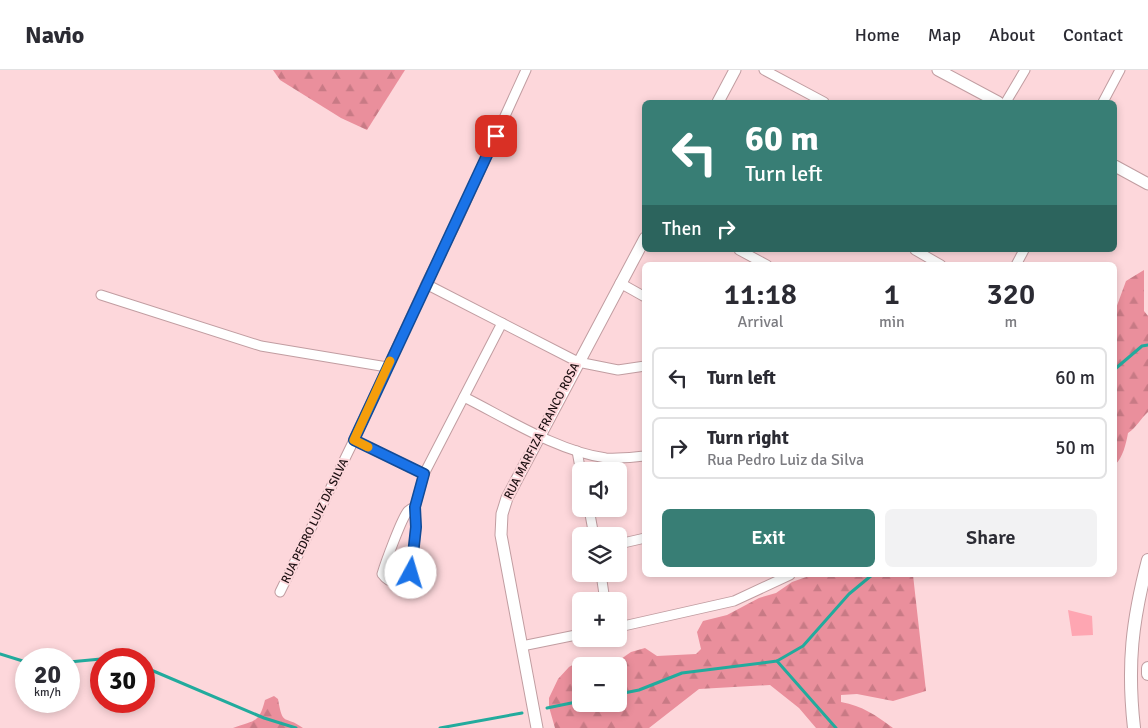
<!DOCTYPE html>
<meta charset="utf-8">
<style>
body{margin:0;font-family:Signika,sans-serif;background:#f2f2f3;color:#2b2b33;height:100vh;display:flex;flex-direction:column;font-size:19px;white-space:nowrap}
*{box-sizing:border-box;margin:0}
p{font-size:16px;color:#7c7c81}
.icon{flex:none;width:28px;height:28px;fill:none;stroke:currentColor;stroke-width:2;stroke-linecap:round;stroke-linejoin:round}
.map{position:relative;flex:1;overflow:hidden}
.drawer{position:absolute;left:642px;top:192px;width:475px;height:315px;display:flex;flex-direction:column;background:#fff;border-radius:8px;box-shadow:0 2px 8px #0003}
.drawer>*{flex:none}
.banner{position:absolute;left:642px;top:30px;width:475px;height:152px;border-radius:8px;box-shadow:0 2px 8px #0003;background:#387e75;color:#fff;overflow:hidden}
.fabs{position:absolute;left:572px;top:392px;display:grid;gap:10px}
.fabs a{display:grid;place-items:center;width:55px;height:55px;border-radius:8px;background:#fff;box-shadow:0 2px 8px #0003;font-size:25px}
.speed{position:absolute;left:15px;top:578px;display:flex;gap:10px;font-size:25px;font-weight:700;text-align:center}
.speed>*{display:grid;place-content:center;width:65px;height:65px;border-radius:50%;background:#fff;box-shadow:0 2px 8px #0003;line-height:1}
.speed small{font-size:12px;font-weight:400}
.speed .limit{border:8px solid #d22;background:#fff;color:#111}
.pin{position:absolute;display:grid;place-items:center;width:42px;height:42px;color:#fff;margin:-21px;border-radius:10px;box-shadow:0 2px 8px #0006}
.me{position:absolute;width:55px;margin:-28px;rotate:6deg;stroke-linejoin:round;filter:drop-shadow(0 0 4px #0008)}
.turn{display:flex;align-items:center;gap:18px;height:105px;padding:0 20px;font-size:22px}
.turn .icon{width:65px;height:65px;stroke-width:2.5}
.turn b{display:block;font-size:35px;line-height:42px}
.then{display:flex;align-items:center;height:48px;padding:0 20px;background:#0003;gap:10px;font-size:19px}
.eta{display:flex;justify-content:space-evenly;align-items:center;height:85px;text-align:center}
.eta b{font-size:30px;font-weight:600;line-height:35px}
.button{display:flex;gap:10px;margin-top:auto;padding:10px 20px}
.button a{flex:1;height:58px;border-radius:8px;background:#387e75;color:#fff;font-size:20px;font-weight:600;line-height:58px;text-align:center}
.button a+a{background:#f2f2f3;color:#2b2b33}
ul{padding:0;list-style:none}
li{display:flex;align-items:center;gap:15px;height:62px;margin:0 10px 8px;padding:0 10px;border:2px solid #e1e1e2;border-radius:8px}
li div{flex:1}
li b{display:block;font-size:19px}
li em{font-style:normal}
header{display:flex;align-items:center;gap:30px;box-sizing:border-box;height:70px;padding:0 25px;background:#fff;border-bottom:1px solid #e1e1e2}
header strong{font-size:24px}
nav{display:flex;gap:28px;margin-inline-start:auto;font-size:18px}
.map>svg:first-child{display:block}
.green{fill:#fea6b2}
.forest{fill:url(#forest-firs);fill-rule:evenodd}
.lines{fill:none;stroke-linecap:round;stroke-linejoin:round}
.stream{stroke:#22ab9d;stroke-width:3}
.minor-casing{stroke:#c19da1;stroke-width:11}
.tertiary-casing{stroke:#c19da1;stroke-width:13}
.secondary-casing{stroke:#c19da1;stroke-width:14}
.minor{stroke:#fff;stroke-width:9}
.tertiary{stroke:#fff;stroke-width:11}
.secondary{stroke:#fff;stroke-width:12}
.route-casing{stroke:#114b97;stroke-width:12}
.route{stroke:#1a73e8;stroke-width:9}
.slow{stroke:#f59e0b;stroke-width:9}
.labels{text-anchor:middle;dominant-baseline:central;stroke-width:4;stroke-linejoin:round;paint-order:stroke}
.street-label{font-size:12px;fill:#1d1012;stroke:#fdd7db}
</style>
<header>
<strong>Navio</strong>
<nav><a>Home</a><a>Map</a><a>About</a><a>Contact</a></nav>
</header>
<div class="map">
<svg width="1148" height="658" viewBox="0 0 1148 658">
<defs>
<pattern id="forest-firs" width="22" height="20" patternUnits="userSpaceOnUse" patternTransform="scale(1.25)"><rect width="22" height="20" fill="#ea8f9c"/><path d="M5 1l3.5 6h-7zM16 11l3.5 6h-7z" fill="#c87a85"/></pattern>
</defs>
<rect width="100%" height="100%" fill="#fdd7db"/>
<polygon class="green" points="1068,540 1092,546 1093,565 1072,566"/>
<g class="forest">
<polygon points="273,0 405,0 367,60 341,48 280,10"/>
<path d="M1144,200V241L1148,246V342C1140,349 1137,357 1128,363C1126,374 1123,387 1115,395V241L1126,211Z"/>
<path d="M812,505H913L926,621L893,631L857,624L841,625V632C863,636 875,645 893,658H816L799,638L770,615L699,619L649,658H555L549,637V628L558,609L569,597L584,589L618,591L631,582L645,578L657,586L696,584L701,579L697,562L703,551L727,545L759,528L776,523L792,512ZM581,596H619V634H581Z"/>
<path d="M274,626L278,629C283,658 284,644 303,658H233C254,650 259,654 265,630Z"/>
</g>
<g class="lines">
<g class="stream">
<polyline points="1115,299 1142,276 1148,275"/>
<polyline points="0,584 26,592"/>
<polyline points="104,589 121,587 124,589"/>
<polyline points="777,591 836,658"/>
<polyline points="69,592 101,589"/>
<polyline points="144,597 264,648 296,658"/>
<polyline points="619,624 639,620 682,603 777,591 803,576 849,524 872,505"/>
<polyline points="547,638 581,631"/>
<polyline points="440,658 522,643"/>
</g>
<g class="minor-casing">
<g id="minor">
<polyline points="764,0 824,32"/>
<polyline points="1006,32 1025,0"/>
<polyline points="1103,32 1120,0"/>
<polyline points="739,180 767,195"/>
<polyline points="915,180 941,195"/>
<polyline points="1016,195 1024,180"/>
<polyline points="620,213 645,227"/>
<polyline points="426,214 578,292 618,300 645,296"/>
<polyline points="101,225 261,276 387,297"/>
<path d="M464,327C506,348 559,382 606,388C619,389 633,387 645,386"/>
<polyline points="354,370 424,404"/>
<polyline points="577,381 581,403"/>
<path d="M415,437C412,438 410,439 408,441C402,447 385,494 382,504C390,515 400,514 411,508L416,457L415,437L424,404L502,253"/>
<polyline points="589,439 594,466"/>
<polyline points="619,474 645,468"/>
<polyline points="601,504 605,531"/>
<polyline points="280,522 354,370 426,214 458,149 526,0"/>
<polyline points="619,557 734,531 790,505"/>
<polyline points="522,576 581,564"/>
</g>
</g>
<g class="tertiary-casing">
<g id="tertiary">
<polyline points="938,0 998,32"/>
<polyline points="718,32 735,0"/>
<polyline points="1115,96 1148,114"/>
<polyline points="537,658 501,465 502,444 507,428 645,168"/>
</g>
</g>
<g class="secondary-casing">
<g id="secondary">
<polyline points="1148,598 1148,604"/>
<path d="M1134,658C1127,595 1132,551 1148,490"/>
</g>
</g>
<use href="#minor" class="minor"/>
<use href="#tertiary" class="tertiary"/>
<use href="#secondary" class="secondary"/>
</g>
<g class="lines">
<g class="route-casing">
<polyline id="route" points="411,503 416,457 415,437 424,404 354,370 496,66"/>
</g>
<use href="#route" class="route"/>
<polyline class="slow" points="368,377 354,370 390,291"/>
</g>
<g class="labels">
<g class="street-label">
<text transform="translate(542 361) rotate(-63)">RUA MARFIZA FRANCO ROSA</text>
<text transform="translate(315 451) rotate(-64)">RUA PEDRO LUIZ DA SILVA</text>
</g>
</g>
</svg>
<div class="fabs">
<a><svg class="icon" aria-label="sound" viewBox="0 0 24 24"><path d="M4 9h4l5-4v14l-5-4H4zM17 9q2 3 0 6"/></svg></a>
<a><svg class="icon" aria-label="layers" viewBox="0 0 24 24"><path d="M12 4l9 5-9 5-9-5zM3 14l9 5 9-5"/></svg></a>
<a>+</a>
<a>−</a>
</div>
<div class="speed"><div>20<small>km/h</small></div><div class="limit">30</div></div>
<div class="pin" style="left:496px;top:66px;background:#d93025"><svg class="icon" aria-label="arrive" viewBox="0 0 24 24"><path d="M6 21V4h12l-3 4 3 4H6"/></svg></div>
<svg class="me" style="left:411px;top:503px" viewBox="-20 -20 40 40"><circle r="19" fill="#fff"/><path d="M0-13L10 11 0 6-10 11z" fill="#1a73e8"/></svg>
<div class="banner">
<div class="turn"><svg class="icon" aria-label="left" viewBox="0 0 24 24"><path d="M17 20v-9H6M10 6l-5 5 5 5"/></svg><div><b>60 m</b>Turn left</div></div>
<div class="then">Then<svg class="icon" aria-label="right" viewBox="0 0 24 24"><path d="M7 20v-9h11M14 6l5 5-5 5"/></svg></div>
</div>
<section class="drawer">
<div class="eta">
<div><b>11:18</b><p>Arrival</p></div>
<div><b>1</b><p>min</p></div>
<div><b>320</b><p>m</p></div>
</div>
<ul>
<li><svg class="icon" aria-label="left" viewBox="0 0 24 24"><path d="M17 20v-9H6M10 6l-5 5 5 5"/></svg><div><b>Turn left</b></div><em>60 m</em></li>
<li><svg class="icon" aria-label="right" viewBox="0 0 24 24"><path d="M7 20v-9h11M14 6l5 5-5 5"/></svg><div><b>Turn right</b><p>Rua Pedro Luiz da Silva</p></div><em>50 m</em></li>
</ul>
<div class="button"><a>Exit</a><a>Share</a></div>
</section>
</div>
